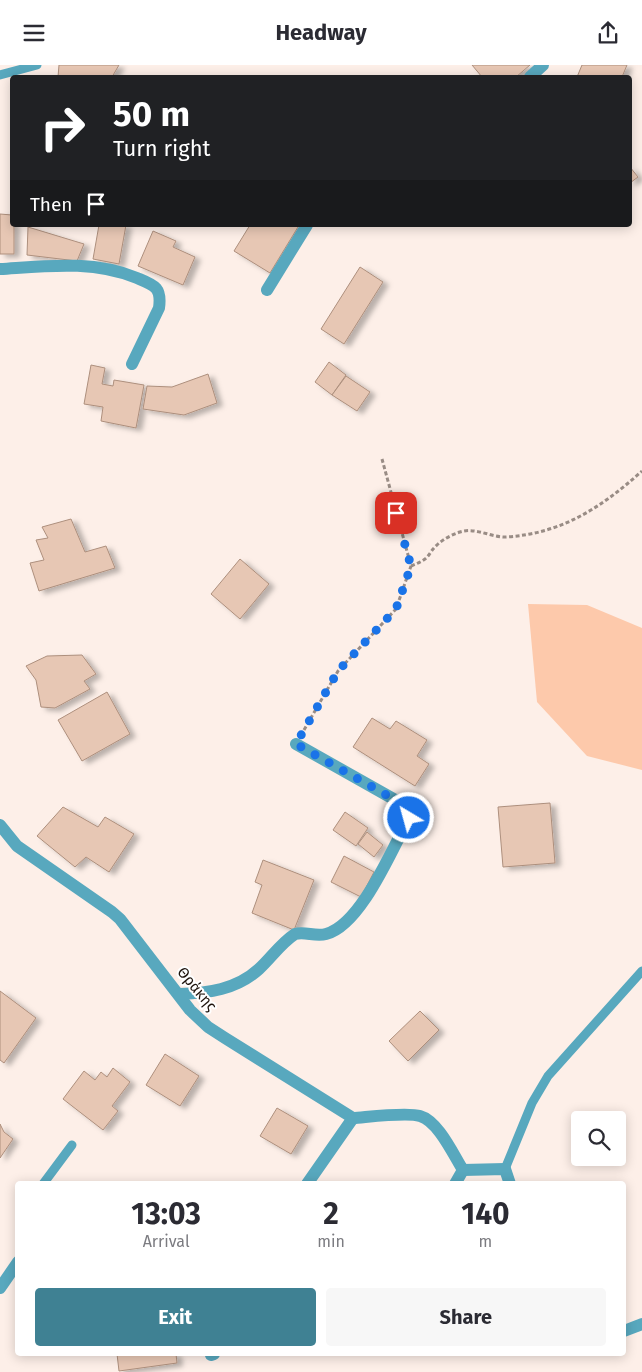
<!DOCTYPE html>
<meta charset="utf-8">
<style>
body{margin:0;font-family:"Fira Sans",sans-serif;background:#f7f7f7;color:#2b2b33;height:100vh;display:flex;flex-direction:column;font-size:19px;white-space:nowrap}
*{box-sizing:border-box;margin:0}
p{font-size:16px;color:#7c7c81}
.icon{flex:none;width:28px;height:28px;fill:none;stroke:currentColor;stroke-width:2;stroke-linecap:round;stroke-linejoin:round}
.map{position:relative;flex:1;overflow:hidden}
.drawer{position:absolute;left:15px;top:1116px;width:611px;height:175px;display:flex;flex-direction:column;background:#fff;border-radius:5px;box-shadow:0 2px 12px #0003}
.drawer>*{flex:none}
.guide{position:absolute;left:10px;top:10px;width:622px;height:152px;border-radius:5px;box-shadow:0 2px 12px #0003;background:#202124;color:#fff;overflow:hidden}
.tools{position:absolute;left:571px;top:1046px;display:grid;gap:10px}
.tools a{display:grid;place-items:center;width:55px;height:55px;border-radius:5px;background:#fff;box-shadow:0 2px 12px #0003;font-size:25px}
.pin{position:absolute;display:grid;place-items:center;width:42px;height:42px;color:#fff;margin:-21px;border-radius:10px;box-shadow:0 2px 8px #0006}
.me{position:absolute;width:55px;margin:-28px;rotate:323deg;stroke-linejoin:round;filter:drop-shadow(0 0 4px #0008)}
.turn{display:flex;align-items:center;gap:18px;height:105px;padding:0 20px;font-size:22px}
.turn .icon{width:65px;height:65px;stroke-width:2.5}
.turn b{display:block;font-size:35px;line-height:42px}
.then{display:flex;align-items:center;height:48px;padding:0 20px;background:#0003;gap:10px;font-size:19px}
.eta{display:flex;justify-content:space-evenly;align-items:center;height:85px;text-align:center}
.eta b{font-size:30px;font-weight:700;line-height:35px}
.button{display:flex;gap:10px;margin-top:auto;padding:10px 20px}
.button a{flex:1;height:58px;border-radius:5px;background:#3f8193;color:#fff;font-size:20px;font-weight:700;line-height:58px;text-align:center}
.button a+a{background:#f7f7f7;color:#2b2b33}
header{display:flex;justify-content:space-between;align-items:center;height:65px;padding:0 20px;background:#fff;font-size:22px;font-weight:700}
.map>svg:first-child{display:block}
.green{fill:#fdc9ab}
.building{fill:#e7c7b4;stroke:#ad8f7d;filter:url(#shadow)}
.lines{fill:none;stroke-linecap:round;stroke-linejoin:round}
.path{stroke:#998c85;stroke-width:3;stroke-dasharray:4 2.5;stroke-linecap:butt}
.service{stroke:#58a8be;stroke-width:9}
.minor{stroke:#58a8be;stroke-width:12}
.route{stroke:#1a73e8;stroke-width:9;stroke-dasharray:0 16.2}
.labels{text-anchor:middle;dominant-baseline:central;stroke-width:4;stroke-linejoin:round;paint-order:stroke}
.street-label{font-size:15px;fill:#1e130c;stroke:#fff}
</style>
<header><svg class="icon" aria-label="menu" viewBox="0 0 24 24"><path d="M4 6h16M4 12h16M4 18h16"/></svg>Headway<svg class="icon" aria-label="share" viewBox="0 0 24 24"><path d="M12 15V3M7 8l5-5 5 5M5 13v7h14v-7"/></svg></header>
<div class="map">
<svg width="642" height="1307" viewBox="0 0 642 1307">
<defs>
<filter id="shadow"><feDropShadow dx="5.5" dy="3" stdDeviation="2.5" flood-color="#0004"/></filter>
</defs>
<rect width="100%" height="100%" fill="#fdefe8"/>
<polygon class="green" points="528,539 587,540 642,563 642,705 587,691 537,637"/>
<g class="building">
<polygon points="59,0 119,0 112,12 58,12"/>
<polygon points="472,0 530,0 516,12 482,12"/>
<polygon points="582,0 627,0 622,12 577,12"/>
<polygon points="630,102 638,112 630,118"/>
<polygon points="0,149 12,150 12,160 14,160 14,189 0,189"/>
<polygon points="99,160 126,160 119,199 93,194"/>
<polygon points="250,160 295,160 298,162 270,208 234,186"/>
<polygon points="28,162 84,179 77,196 27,190"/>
<polygon points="153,166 176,176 173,182 195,192 183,220 138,201"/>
<polygon points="360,202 383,217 344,279 321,264"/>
<polygon points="329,297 346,310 332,330 315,317"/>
<polygon points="91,300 105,303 102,319 113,321 114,315 144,320 136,363 101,356 103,342 84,339"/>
<polygon points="208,309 217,338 184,350 143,344 147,321 172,322"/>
<polygon points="346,311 370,327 357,346 332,330"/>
<polygon points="71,454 85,487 106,481 115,503 39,526 30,498 44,495 36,475 48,473 42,462"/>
<polygon points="240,494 269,519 240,554 211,529"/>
<polygon points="82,590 96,609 84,616 90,624 55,643 41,642 36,615 26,601 47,591"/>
<polygon points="107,627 130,669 82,696 58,655"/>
<polygon points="372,653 390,664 396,656 427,675 417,691 429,699 415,721 353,682"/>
<polygon points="550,738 555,798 503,802 498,742"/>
<polygon points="63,742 98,762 105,752 134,769 109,807 86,792 75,802 37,771"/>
<polygon points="345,747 368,763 356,781 333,765"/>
<polygon points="367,767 383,780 374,792 358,779"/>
<polygon points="344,791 374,807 361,832 331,817"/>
<polygon points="263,795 314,815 294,865 252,848 262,820 255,817"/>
<polygon points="0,926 36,953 4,998 0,995"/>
<polygon points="420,946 439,965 408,996 389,976"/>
<polygon points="165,989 199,1011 180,1041 146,1020"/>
<polygon points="113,1003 130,1017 112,1041 118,1046 103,1065 63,1034 84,1006 95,1015 101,1007 107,1012"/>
<polygon points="277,1043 308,1061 291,1089 260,1071"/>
<polygon points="0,1059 4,1067 13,1074 0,1093"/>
<polygon points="117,1289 176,1289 177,1298 119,1306"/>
</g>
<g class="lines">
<g class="path">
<path d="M411,501C416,499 421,497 425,494C429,491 431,486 434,483C441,475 451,470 460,467C475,462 490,472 505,472C561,469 601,443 642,406"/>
<polyline points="304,665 338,606 396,544 411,501 382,394"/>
</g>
<g class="service">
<polyline points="0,10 37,0"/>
<polyline points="505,1104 532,1038 548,1011 642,906"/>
<polyline points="43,1119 72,1080"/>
</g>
<g class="minor">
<polyline points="530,12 543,0"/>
<path d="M0,204C47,201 93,195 137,213C154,220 162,222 159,243L132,299"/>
<polyline points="267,225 307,160"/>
<polyline points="0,760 17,781 112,847 120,854 190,945 208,962 225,973 353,1053 307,1119"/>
<path d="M179,929C208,928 236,925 259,904C271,893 281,878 295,869C305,866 315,872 326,869C361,860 392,784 409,753L406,741L296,679"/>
<path d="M353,1053C368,1052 407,1047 420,1051C438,1056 453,1089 463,1105L505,1104L510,1119"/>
<polyline points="455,1119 463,1105"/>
<polyline points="0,1223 18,1197"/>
<polyline points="624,1266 642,1259"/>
<polyline points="211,1290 214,1289"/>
</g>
</g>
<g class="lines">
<polyline class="route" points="396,448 411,501 396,544 338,606 296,679 406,741 409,753"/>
</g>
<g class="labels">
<g class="street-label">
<text transform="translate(197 924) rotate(50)">Θράκης</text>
</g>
</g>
</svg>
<div class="tools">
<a><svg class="icon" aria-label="search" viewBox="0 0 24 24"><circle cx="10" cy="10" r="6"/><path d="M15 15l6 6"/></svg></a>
</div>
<div class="pin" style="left:396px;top:448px;background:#d93025"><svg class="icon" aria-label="arrive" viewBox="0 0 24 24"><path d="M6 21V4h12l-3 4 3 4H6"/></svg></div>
<svg class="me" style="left:409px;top:753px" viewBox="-20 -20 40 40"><circle r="17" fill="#1a73e8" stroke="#fff" stroke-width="3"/><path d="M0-11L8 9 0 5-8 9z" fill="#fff"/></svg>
<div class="guide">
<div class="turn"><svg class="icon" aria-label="right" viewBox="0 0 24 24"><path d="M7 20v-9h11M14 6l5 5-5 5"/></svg><div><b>50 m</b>Turn right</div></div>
<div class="then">Then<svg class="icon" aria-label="arrive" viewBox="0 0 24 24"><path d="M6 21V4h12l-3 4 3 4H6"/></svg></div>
</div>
<section class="drawer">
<div class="eta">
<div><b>13:03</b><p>Arrival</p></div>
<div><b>2</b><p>min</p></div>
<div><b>140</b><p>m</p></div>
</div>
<div class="button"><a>Exit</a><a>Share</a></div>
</section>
</div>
